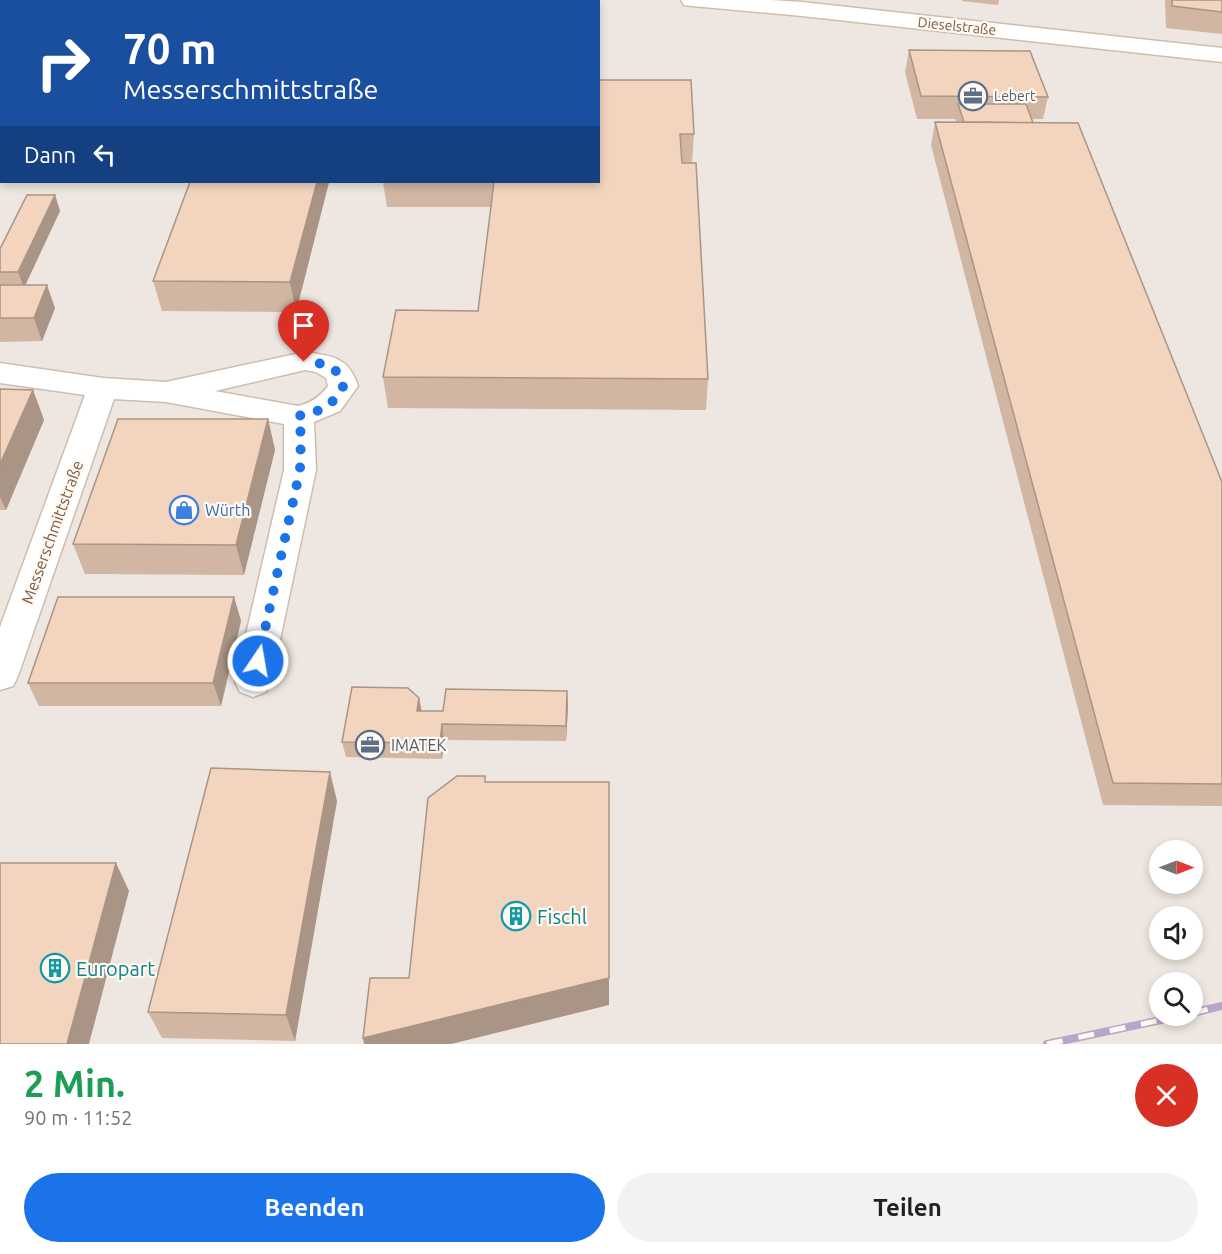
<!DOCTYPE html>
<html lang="de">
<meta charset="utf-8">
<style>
body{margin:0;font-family:Ubuntu,sans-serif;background:#f2f2f2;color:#202124;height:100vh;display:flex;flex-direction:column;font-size:22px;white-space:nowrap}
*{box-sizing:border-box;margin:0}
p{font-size:20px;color:#757577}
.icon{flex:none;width:33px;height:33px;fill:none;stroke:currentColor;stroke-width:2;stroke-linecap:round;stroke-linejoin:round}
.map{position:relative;height:1044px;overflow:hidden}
.panel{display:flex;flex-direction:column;background:#fff;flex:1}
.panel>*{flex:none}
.top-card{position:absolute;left:0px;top:0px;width:600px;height:183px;box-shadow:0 3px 9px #0003;background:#1a4fa0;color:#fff;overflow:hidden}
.needle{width:39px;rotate:90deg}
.tools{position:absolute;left:1149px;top:840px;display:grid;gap:12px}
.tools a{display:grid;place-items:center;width:54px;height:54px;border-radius:50%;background:#fff;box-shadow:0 3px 9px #0003;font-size:30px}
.pin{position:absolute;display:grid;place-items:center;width:51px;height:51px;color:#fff;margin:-62px -26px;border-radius:50% 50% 50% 0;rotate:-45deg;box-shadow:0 0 6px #0007}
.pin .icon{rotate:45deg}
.me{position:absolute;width:66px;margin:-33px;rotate:12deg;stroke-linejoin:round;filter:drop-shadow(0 0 4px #0008)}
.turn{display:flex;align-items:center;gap:21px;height:126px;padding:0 24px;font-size:27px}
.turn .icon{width:78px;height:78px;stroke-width:2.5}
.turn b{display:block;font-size:42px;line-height:51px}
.then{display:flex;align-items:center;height:57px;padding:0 24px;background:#0003;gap:12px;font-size:22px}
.round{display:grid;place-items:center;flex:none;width:63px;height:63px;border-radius:32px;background:#f2f2f2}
.headline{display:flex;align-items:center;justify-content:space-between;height:102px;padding:0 24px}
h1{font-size:36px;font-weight:700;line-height:45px;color:#1e9e55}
.primary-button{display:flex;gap:12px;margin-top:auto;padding:12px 24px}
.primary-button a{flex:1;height:69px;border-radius:36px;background:#1a73e8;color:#fff;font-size:24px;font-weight:700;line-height:69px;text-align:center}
.primary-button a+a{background:#f2f2f2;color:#202124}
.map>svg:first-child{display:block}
.industrial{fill:#eee7e1;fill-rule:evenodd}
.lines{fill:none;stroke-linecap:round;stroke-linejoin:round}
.street-casing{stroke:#cfbdac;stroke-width:3}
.street{fill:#fff;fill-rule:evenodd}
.rail-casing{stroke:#b8a5c8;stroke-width:8}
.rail{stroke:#fff9ef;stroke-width:5;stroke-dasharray:16;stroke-linecap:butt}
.wall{fill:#d1b6a3}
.shaded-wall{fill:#aa9485}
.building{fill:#f3d4be;stroke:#aa9485;stroke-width:1.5}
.route{stroke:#1a73e8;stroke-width:10;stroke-dasharray:0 18}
.labels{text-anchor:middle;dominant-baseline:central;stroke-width:4.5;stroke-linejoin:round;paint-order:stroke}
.far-street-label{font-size:14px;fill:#785c4a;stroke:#fff9ef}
.far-service-label{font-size:14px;fill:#4e5e75;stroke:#fff9ef;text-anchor:start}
.shop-label{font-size:16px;fill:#366cbe;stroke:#fff9ef;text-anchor:start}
.street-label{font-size:16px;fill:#785c4a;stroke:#fff9ef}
.service-label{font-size:16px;fill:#4e5e75;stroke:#fff9ef;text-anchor:start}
.near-culture-label{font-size:20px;fill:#0d838f;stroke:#fff9ef;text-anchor:start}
</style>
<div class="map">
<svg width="1222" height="1044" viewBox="0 0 1222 1044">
<rect width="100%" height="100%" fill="#fdf5e8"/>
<path class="industrial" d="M0,0H1222V1044H0ZM2,2H598V182H2ZM1160,850H1192V884H1160ZM1160,916H1192V950H1160ZM1160,982H1192V1016H1160Z"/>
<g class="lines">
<g class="street-casing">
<g id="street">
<polygon points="681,0 771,0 802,2 1222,48 1222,62 802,16 692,6 684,5"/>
<path d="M305,352C332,356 349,357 358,386L340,411L314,422L316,470L271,682L266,692L253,697L240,692L235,682L284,470V424L166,402L114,399L18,676L13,686L0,690V627L85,395L0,383V363L103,378L166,382ZM305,370L316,372L326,378L328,386C320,397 311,403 298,406L215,391Z"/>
</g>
</g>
<use href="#street" class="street"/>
<g class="rail-casing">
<g id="rail">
<polyline points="1192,1013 1222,1006"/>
<polyline points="1047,1044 1180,1016"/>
</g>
</g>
<use href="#rail" class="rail"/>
</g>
<g class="wall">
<polygon points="962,0 999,0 998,5 962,1"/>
<polygon points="1165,0 1222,0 1222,34 1166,28"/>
<polygon points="0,24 2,29 2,96 0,96"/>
<polygon points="909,50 1048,97 1043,119 1032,119 1222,482 1222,806 1103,805 931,145 935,122 956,122 955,119 917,119 905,72"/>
<polygon points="598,80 694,134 692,163 708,379 706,410 388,408 383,377 478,311 491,207 387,207 383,182 598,182"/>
<polygon points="190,182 329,182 296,312 162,311 153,281"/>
<polygon points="55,195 60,211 25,285 55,308 42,341 0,342 0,249"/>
<polygon points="0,389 33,390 44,420 6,510 0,510"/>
<polygon points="268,419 275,450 244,575 85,574 73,544"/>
<polygon points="234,597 241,621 221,706 39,706 28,683"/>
<polygon points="567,691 568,707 566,741 444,740 442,759 346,757 342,742 419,698 421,711 443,711"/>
<polygon points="337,801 295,1041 162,1038 148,1012"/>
</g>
<g class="shaded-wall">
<polygon points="0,24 2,29 2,53 0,56"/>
<polygon points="317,182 329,182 296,312 290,282"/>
<polygon points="55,195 60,211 24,288 18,272"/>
<polygon points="47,285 55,308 42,341 34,318"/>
<polygon points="33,390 44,420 6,510 0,497 0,464"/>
<polygon points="268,419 275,450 244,575 236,545"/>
<polygon points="234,597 241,621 221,706 213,683"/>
<polygon points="567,691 568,707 566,741 566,726"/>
<polygon points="419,698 422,713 417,711"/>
<polygon points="442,724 444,740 442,759 440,743"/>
<polygon points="330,772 337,801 295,1041 286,1015"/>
<polygon points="609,782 609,1005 451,1044 364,1044 363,1038"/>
<polygon points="116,863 129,891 89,1044 67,1044"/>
</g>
<g class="building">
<polygon points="264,0 341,0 341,2 263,2"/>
<polygon points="365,0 416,0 415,2 365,2"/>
<polygon points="428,0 478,0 477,2 427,2"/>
<polygon points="1172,0 1222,0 1222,12 1172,6"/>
<rect x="0" y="49" width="2" height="25"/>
<polygon points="909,50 1030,51 1048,97 921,96"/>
<polygon points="598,80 691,80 694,134 680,134 682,163 696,163 708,379 383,377 396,310 478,311 494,182 598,182"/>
<polygon points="958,104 1026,104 1033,123 964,122"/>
<polygon points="935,122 1078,123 1222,482 1222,784 1113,783"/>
<polygon points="190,182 317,182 290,282 153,281"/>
<polygon points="27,195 55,195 18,272 0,272 0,249"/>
<polygon points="0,285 47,285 34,318 0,318"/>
<polygon points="0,389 33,390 0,464"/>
<polygon points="118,419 268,419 236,545 73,544"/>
<polygon points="58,597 234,597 213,683 28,683"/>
<polygon points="352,687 408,688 419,698 417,711 443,711 446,689 567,691 566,726 442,724 440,743 342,742"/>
<polygon points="211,768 330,772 286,1015 148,1012"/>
<polygon points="457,776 485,776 485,782 609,782 609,978 363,1038 370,978 409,978 428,798"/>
<polygon points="0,863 116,863 67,1044 0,1044"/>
</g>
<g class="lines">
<path class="route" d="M258,661L300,470L301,435L298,416C321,411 331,408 343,387L339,373L324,364L304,362"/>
</g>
<defs>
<g id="office-ring" transform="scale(1.5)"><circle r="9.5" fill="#fff9ef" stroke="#5c6f8a" stroke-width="1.5"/><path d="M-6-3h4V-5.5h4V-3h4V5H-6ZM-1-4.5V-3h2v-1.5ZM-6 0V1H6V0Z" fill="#5c6f8a"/></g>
<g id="shop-ring" transform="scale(1.5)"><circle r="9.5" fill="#fff9ef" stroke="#3f7fe0" stroke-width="1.5"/><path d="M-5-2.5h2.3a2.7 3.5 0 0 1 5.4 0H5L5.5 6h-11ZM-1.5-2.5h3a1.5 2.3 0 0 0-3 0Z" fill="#3f7fe0"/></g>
<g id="building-ring" transform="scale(1.5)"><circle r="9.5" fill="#fff9ef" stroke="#0f9aa8" stroke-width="1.5"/><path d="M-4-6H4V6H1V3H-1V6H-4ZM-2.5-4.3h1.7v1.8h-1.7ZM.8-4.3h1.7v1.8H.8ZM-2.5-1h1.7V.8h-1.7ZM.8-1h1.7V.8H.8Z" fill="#0f9aa8"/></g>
</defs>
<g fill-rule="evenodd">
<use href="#office-ring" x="973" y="96"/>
<use href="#shop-ring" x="184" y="510"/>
<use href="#office-ring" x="370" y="745"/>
<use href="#building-ring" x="516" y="916"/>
<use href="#building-ring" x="55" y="968"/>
</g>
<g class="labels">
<g class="far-street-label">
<text transform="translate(957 26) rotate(6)">Dieselstraße</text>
</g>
<g class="far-service-label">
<text x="994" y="96">Lebert</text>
</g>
<g class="shop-label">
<text x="205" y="510">Würth</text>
</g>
<g class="street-label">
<text transform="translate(52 532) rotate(-70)">Messerschmittstraße</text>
</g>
<g class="service-label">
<text x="391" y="745">IMATEK</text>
</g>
<g class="near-culture-label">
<text x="537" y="916">Fischl</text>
<text x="76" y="968">Europart</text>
</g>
</g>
</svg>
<div class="tools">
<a><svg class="needle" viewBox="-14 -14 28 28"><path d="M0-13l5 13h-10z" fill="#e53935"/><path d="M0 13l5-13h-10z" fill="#757577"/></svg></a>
<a><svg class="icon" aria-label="sound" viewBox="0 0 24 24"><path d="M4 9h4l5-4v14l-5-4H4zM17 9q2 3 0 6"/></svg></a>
<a><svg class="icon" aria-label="search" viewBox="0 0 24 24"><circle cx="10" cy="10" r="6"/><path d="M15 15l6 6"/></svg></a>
</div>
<div class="pin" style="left:304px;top:362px;background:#d93025"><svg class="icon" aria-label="arrive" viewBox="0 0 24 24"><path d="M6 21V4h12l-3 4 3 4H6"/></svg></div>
<svg class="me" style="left:258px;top:661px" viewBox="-20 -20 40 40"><circle r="17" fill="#1a73e8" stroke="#fff" stroke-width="3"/><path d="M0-11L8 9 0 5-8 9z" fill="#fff"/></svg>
<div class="top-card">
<div class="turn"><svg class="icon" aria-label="right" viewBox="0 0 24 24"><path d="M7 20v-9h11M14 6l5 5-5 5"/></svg><div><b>70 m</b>Messerschmittstraße</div></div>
<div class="then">Dann<svg class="icon" aria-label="left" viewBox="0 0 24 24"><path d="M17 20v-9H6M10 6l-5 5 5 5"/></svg></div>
</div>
</div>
<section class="panel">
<div class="headline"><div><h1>2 Min.</h1><p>90 m · 11:52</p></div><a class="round" style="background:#d93025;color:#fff"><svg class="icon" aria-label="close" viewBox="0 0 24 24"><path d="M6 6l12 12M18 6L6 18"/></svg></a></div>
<div class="primary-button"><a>Beenden</a><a>Teilen</a></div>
</section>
